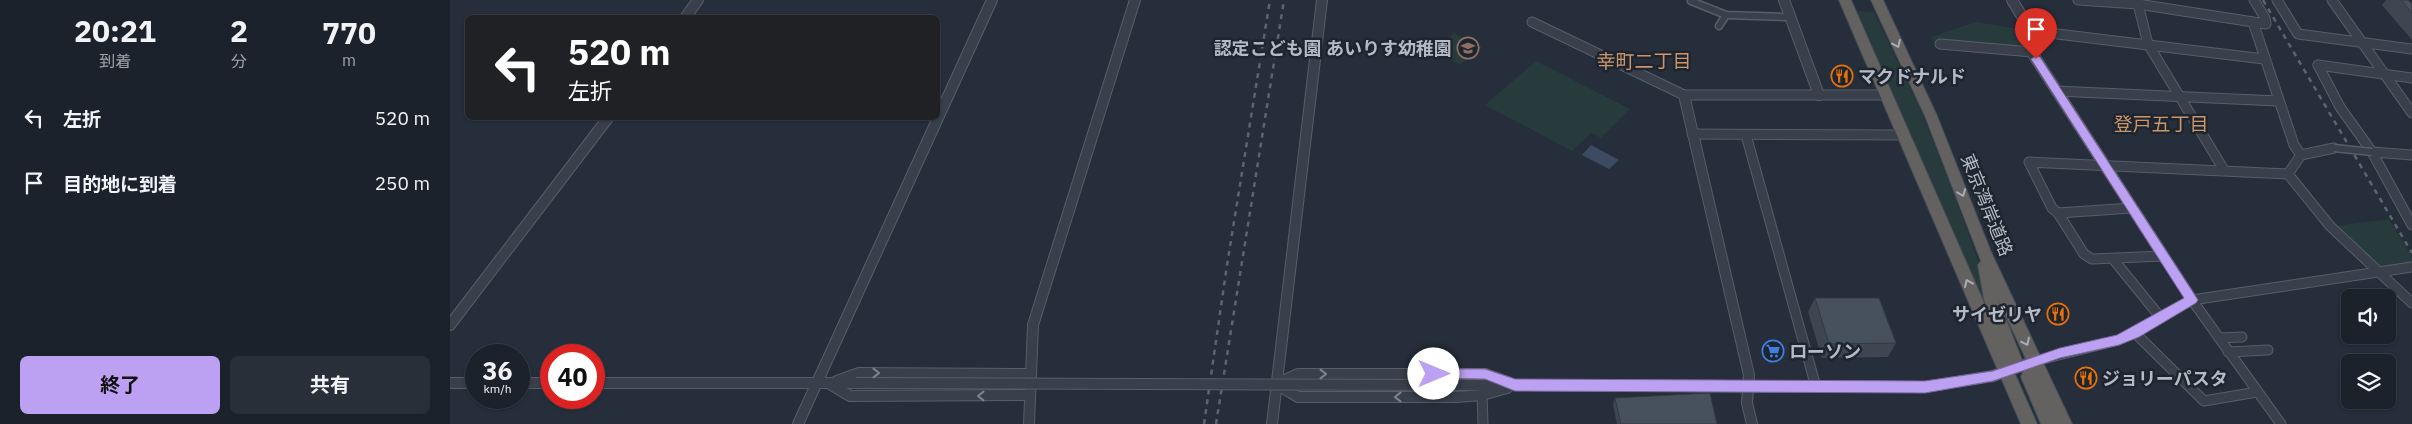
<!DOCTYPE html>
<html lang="ja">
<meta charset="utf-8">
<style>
body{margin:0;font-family:"IBM Plex Sans","Noto Sans JP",sans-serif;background:#292f38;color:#f1f3f6;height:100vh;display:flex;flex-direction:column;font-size:19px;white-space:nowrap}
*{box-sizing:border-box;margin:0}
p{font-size:16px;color:#a0a4a9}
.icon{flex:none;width:28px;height:28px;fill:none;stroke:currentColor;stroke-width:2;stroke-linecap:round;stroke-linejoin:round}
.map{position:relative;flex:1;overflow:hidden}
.sheet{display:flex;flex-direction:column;background:#1c222c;width:450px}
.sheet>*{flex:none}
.top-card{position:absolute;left:15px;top:15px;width:475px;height:105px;border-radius:8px;box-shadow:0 1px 4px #0004,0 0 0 1px #3a3f48;background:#202124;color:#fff;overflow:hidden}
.fabs{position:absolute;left:1891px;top:289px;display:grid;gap:10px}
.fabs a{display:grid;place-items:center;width:55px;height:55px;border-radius:8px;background:#1c222c;box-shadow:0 1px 4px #0004,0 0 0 1px #3a3f48;font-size:25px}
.speed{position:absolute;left:15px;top:344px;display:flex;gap:10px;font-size:25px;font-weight:700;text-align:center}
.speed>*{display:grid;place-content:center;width:65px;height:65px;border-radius:50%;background:#1c222c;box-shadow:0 1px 4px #0004,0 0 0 1px #3a3f48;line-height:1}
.speed small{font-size:12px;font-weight:400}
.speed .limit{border:8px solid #d22;background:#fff;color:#111}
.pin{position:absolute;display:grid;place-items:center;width:42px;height:42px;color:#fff;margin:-51px -21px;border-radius:50% 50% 50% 0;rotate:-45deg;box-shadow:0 0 5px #0007}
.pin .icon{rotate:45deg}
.me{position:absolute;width:55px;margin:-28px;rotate:90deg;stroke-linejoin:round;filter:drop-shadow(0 0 4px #0008)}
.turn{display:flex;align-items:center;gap:18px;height:105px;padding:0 20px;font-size:22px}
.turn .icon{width:65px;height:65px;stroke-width:2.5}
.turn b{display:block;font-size:35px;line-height:42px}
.eta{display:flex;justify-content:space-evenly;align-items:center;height:85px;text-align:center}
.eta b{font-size:30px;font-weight:700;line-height:35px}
.button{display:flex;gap:10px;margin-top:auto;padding:10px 20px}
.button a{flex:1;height:58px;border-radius:8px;background:#bca0f2;color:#111;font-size:20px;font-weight:700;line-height:58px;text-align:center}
.button a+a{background:#292f38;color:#f1f3f6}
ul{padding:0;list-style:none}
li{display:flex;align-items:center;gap:15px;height:65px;padding:0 20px}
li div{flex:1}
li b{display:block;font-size:19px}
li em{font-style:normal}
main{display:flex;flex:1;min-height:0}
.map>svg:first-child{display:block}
.green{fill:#283b3c}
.water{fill:#3c4b62}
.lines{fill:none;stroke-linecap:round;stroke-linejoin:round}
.pedestrian-casing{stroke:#575e68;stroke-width:9}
.minor-casing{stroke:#575e68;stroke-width:11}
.tertiary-casing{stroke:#575e68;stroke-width:12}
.trunk-casing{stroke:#444b55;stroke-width:2}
.pedestrian{stroke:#39404b;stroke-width:6}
.minor{stroke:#39404b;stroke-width:9}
.tertiary{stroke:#39404b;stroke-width:10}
.trunk{fill:#646260;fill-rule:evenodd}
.rail{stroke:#5b6471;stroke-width:2.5;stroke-dasharray:5 5;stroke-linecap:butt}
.pedestrian-bridge-casing{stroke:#575e68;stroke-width:9;stroke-linecap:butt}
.tertiary-bridge-casing{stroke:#575e68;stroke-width:12;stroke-linecap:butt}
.pedestrian-bridge{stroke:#39404b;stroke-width:6}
.tertiary-bridge{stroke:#39404b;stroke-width:10}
.wall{fill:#3d4651}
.building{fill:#47515e;stroke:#323942}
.oneway{stroke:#a8aeb7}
.oneway2{stroke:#7d848f}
.route{fill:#bca0f2;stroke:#7a689d}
.labels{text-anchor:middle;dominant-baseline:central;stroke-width:5;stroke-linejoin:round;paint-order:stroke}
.poi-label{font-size:18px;font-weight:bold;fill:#b4bbc6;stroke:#1e252f;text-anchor:start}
.street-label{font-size:18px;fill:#b4bbc6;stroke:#1e252f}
.neighbourhood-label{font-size:19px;fill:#cb966b;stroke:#1e252f}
</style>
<main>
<section class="sheet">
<div class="eta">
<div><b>20:21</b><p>到着</p></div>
<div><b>2</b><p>分</p></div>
<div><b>770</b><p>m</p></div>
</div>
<ul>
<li><svg class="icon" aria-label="left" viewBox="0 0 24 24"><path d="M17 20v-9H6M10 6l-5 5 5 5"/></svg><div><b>左折</b></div><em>520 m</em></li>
<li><svg class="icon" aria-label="arrive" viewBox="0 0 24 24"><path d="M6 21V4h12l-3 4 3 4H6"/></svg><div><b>目的地に到着</b></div><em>250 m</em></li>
</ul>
<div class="button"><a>終了</a><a>共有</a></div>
</section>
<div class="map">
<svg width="1962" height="424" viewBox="0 0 1962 424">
<rect width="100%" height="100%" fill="#252e3a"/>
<g class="green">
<polygon points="1407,11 1424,12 1472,113 1501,186 1528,260 1537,298 1555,349"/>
<polygon points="1526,22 1574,30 1578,49 1484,42 1481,37"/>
<polygon points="1004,33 1032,47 1010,65 983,50"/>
<polygon points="1086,61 1180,109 1151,138 1141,133 1122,151 1035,105"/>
<polygon points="1939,219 1962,257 1962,262 1931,267 1924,264 1886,226"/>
</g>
<polygon class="water" points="1141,145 1169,160 1159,169 1132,155"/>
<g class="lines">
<g class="pedestrian-casing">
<g id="pedestrian">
<polyline points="1241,1 1276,15 1335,17"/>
<polyline points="1269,26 1276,15"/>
</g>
</g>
<g class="minor-casing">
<g id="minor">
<polyline points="1628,0 1688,4 1816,24 1815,18 1804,0"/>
<polyline points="1687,0 1698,44 1774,170"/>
<polyline points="1827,0 1848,34 1962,49"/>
<polyline points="1882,0 1962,113"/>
<polyline points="1082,22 1234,95 1436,95"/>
<polyline points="1803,22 1844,145 1851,155"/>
<polyline points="1580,34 1599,33 1814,59"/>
<polyline points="1490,44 1582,52"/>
<polyline points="1868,65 1890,107 1922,152 1962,225"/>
<polyline points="1868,65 1962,78"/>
<polyline points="1606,91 1828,101"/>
<polyline points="1242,134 1453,135"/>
<polyline points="1296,135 1366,387"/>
<polyline points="1922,152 1962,155"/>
<polyline points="1838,174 1880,226 1962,303"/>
<polyline points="1682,208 1608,213 1602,208 1579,162 1838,174 1851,155 1884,148"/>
<polyline points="1608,213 1634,254 1642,259 1713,256"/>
<polyline points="1663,259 1711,318"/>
<polyline points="1742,300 1831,424"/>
<polyline points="1685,333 1754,401 1807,392"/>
<polyline points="1769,338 1792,337"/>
<polyline points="1778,352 1818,350"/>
<polyline points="1585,361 1669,340 1742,300 1962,267"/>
<polyline points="1032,395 1033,424"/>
</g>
</g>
<g class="tertiary-casing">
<g id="tertiary">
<polyline points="1334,0 1369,95"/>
<polyline points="1562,0 1578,26 1582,52 1586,59 1742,300"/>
<polyline points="235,18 248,0"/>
<polyline points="1234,95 1299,375 1297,403 1302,424"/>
<polyline points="0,325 158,118"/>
<polyline points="387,381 409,373 581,374"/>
<polyline points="0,383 26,383"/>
<polyline points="69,383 101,383"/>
<polyline points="144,383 406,383"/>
<polyline points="380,384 400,396 580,395"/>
<polyline points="826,384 848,397 1007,397 1032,395 1057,388"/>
<polyline points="826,384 848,374 1035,374 1060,383"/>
<polyline points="1007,385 1475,387 1543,376 1585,361"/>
<polyline points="348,424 542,0"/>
<polyline points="579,424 583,325 685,0"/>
<polyline points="822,424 872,0"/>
</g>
</g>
<g class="trunk-casing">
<polygon id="trunk" points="1389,0 1401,0 1542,321 1534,299 1528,265 1531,261 1475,116 1421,0 1433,0 1487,116 1541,252 1622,424 1591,424 1571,377 1577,361 1548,299 1572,360 1564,372 1587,424 1571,424"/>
</g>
<use href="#pedestrian" class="pedestrian"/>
<use href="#minor" class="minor"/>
<use href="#tertiary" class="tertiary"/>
<use href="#trunk" class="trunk"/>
<g class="rail">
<polyline points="1813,0 1962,253"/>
<polyline points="754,424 777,265 820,0"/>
<polyline points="766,424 834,0"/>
</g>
<g class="pedestrian-bridge-casing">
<polyline id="pedestrian-bridge" points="1884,148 1922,152"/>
</g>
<g class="tertiary-bridge-casing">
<polyline id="tertiary-bridge" points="406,383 1007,385"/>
</g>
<use href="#pedestrian-bridge" class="pedestrian-bridge"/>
<use href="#tertiary-bridge" class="tertiary-bridge"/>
</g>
<g class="wall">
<polygon points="1936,0 1958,0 1962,4 1962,40 1932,5"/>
<polygon points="1365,298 1446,343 1438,357 1372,358 1358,312"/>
<polygon points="1165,398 1267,424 1167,424 1163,405"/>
</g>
<g class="building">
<polygon points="1951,0 1958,0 1962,4 1962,13"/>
<polygon points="1365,298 1429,298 1446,343 1379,344"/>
<polygon points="1260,393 1267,424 1171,424 1165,398"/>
</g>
<defs><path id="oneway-chevron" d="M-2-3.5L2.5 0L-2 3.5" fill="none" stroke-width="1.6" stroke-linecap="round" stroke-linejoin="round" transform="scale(1.25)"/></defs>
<g class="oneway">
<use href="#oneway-chevron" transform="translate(1447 44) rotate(65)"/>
<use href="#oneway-chevron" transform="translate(1512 193) rotate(69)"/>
<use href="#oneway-chevron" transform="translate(1518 283) rotate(-113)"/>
<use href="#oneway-chevron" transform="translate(1576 342) rotate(64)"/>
</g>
<g class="oneway2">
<use href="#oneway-chevron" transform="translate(426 373)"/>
<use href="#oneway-chevron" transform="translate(873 374)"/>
<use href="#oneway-chevron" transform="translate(531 396) rotate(180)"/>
<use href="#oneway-chevron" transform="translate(948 397) rotate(180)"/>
</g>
<polygon class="route" points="1586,56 1590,57 1748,300 1746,303 1689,337 1669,345 1610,358 1543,381 1475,393 1065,391 1035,379 980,378 978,374 980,370 984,369 1035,369 1065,379 1475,381 1543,371 1610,348 1667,335 1734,298 1581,59"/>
<defs>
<g id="school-ring" transform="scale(1.125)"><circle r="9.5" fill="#1e252f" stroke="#8d6e63" stroke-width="1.5"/><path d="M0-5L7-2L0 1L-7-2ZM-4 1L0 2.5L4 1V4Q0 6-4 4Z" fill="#8d6e63"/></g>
<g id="restaurant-ring" transform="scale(1.125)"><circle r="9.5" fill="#1e252f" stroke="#e8710a" stroke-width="1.5"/><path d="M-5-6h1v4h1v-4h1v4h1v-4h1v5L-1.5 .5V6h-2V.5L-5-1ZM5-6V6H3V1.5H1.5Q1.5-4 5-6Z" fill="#e8710a"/></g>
<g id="supermarket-ring" transform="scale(1.125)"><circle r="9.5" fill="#1e252f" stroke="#3f7fe0" stroke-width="1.5"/><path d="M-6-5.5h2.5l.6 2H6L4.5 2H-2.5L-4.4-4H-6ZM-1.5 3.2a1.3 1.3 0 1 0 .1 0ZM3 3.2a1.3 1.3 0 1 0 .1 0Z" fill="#3f7fe0"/></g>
</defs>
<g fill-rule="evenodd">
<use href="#school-ring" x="1018" y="48"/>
<use href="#restaurant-ring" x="1392" y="76"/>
<use href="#restaurant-ring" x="1608" y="314"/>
<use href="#supermarket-ring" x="1323" y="351"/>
<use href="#restaurant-ring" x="1636" y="378"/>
</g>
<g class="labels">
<g class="poi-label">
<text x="1002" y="48" text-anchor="end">認定こども園 あいりす幼稚園</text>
<text x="1408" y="76">マクドナルド</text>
<text x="1592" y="314" text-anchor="end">サイゼリヤ</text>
<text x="1339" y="351">ローソン</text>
<text x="1652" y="378">ジョリーパスタ</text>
</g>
<g class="street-label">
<text transform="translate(1537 205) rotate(68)">東京湾岸道路</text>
</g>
<g class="neighbourhood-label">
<text x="1194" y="61">幸町二丁目</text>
<text x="1711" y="124">登戸五丁目</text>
</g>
</g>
</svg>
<div class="fabs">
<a><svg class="icon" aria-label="sound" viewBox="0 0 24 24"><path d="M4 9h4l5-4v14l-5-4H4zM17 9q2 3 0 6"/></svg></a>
<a><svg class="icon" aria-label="layers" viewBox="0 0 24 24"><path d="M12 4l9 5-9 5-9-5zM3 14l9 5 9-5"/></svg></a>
</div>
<div class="speed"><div>36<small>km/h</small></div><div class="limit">40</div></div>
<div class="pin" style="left:1586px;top:59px;background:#d93025"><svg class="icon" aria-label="arrive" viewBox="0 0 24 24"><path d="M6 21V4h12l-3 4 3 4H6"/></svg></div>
<svg class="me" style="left:984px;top:374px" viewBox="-20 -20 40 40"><circle r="19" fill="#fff"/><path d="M0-13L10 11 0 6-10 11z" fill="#bca0f2"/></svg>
<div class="top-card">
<div class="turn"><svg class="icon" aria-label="left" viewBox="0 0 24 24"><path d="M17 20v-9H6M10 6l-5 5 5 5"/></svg><div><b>520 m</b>左折</div></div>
</div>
</div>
</main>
